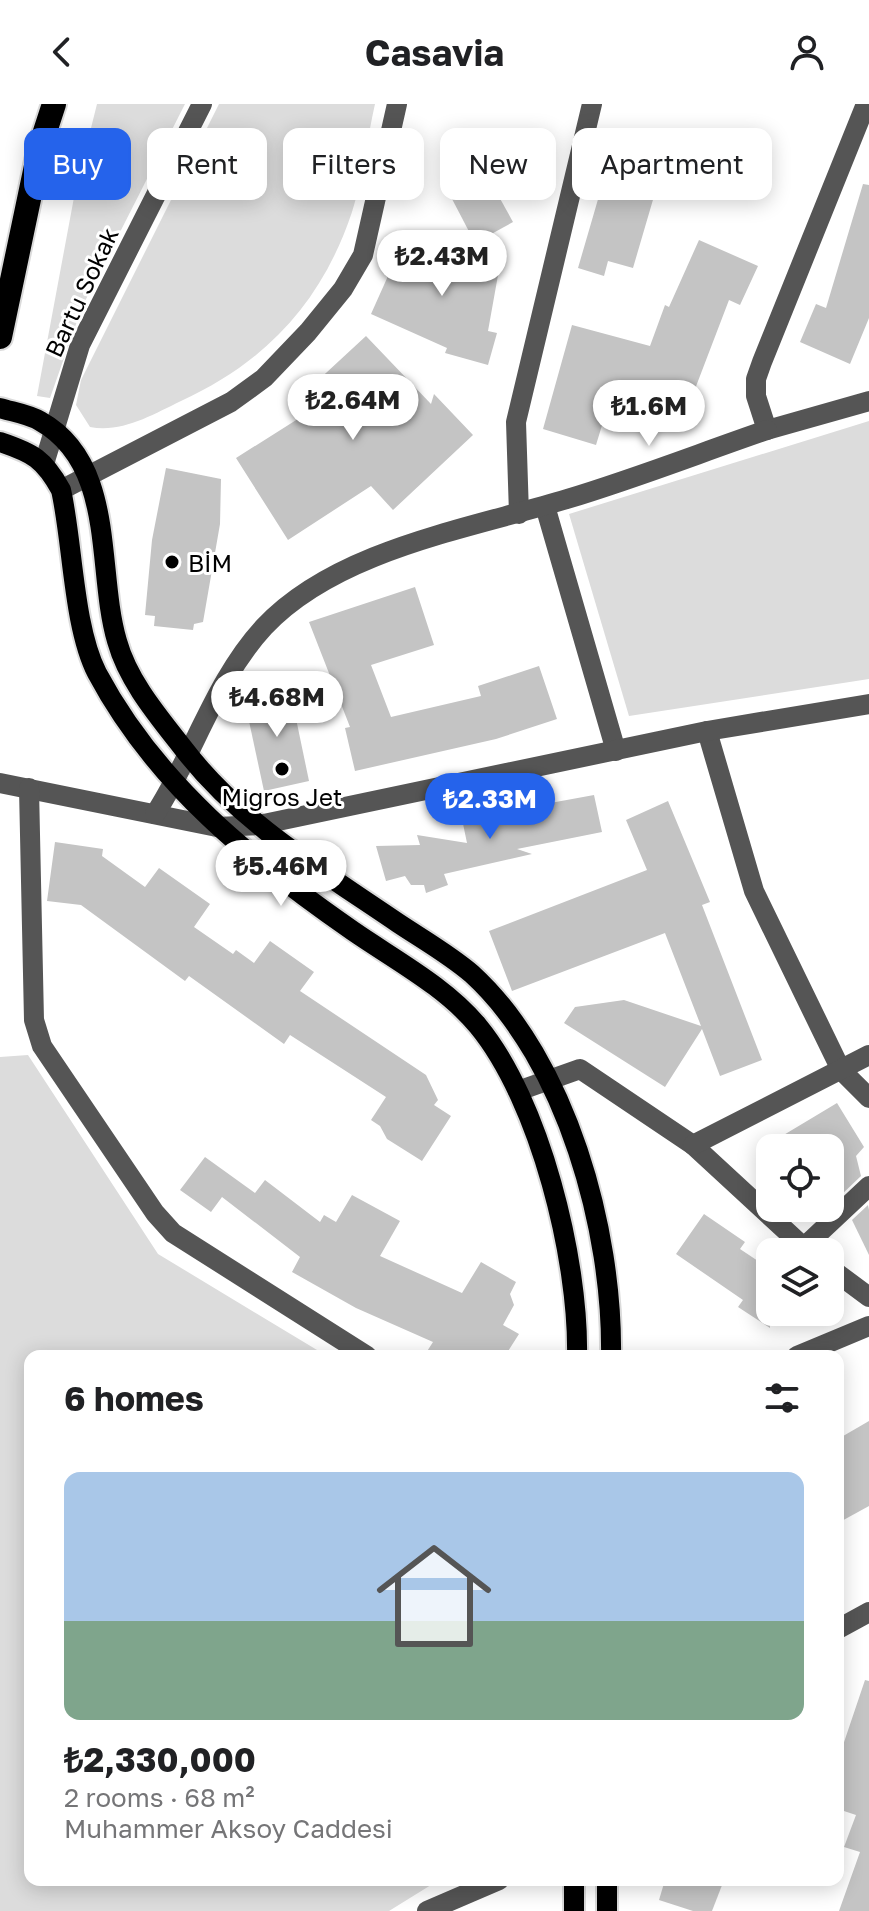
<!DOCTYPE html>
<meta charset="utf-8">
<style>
body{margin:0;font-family:"Golos Text",sans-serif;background:#f2f2f2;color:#202124;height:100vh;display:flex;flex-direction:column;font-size:30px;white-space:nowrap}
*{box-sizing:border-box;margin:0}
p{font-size:26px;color:#757577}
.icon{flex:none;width:44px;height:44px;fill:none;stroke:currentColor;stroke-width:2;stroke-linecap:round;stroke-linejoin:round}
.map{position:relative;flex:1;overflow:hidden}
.side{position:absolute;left:24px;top:1246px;width:820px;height:536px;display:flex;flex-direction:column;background:#fff;border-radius:16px;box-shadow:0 4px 20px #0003}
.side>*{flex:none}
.banner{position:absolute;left:24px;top:24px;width:822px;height:72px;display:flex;gap:16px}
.tools{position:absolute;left:756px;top:1030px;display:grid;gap:16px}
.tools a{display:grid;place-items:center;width:88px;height:88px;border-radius:16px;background:#fff;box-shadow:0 4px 20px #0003;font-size:40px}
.price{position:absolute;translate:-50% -68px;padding:0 18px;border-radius:28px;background:#fff;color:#222;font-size:26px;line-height:52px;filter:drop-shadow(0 2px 4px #0008)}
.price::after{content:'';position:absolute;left:50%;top:48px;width:24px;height:18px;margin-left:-12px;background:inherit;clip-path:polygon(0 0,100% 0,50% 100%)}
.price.current{background:#2563eb;color:#fff}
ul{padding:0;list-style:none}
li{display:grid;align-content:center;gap:16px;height:424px;padding:0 40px}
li+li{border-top:2px solid #e0e0e0}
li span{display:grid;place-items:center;height:248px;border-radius:16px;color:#555}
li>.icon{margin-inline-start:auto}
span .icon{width:144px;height:144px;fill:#fffc;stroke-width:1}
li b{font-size:34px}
h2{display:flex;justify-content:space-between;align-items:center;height:96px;padding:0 40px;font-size:34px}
.tag{padding:0 28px;border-radius:16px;background:#fff;box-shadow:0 4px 20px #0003;font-size:28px;line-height:72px}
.tag.current{background:#2563eb;color:#fff}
header{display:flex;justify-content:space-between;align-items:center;height:104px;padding:0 40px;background:#fff;font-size:36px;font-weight:700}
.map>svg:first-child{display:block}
.green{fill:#dcdcdc}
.building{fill:#c4c4c4}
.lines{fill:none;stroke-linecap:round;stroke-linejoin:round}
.major-casing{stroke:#dbdbdb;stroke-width:24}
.highway-casing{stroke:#dbdbdb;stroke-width:28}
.minor{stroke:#555;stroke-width:20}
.major{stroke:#000;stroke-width:20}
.highway{stroke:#000;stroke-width:24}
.poi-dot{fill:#000;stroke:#fff;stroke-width:3}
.labels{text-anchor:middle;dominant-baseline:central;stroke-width:6;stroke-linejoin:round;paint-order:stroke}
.street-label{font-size:24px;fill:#000;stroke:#fff}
.poi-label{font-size:24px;fill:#000;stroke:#fff;text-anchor:start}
</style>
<header><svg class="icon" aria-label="back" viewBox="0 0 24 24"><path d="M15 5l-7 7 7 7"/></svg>Casavia<svg class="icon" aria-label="person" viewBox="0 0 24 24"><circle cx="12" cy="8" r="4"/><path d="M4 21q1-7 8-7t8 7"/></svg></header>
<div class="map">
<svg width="869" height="1807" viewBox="0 0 869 1807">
<rect width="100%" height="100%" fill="#fff"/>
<!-- green -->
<g class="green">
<polygon points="97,0 185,0 82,203 50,294 37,292 75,88"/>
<path d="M219 0H375C367 35 363 74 352 108 322 198 266 258 181 297 152 311 122 329 90 323L76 301 81 276Z"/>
<polygon points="869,317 869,575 629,612 569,410"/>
<polygon points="28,951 158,1150 327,1252 30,1252 30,1776 439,1776 389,1807 0,1807 0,953"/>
</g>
<!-- building -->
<g class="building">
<polygon points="615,37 642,45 638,58 662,65 633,164 608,157 604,172 578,164"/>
<polygon points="488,73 513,118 475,139 451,93"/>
<polygon points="863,80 869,81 869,214 850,260 800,238 816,200 826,204"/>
<polygon points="410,128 465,144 451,152 500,160 488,227 497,229 488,261 445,249 447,244 371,210 388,172 396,175"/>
<polygon points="699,136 758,162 740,201 729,196 682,319 610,295 596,341 543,325 572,221 650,242 665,201 669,203"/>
<polygon points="366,232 431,300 434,290 473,331 393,406 371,382 288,436 236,354 312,306 300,293"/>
<polygon points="166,364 221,375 220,420 203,518 194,520 193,526 154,522 155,512 145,511 152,436"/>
<polygon points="415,483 434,541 371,561 391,613 481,592 478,582 539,562 557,615 496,635 355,667 345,624 350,623 309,518"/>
<polygon points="289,581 309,677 264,687 244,594"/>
<polygon points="594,691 602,728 517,745 532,750 444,770 448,781 426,789 424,781 411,781 405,772 386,777 376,742 420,741 417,731 467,739 462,715"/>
<polygon points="668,697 710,798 702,801 762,956 720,972 702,925 665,983 564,919 575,903 624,896 701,922 665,829 512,887 489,827 647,766 626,716"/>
<polygon points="55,738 103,745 102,752 145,783 159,764 210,800 194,823 233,850 236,846 254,859 270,837 314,868 300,887 426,971 438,996 434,1001 451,1012 422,1057 387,1035 380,1022 371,1016 386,993 290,931 284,940 189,872 185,877 81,801 47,797"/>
<polygon points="837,999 864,1043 856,1052 861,1072 840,1092 830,1073 830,1044 762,1044"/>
<polygon points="205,1053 255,1089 265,1076 320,1118 324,1111 336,1118 352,1091 400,1117 380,1152 462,1189 481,1158 516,1178 510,1190 514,1201 503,1221 519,1230 505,1252 424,1252 433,1238 356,1204 292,1168 300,1153 222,1093 211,1108 180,1086"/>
<polygon points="868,1101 869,1106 869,1151 852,1116"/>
<polygon points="704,1110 745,1138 740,1145 770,1165 770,1224 738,1203 743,1196 676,1150"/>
<polygon points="869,1317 869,1402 838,1419 838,1335"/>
<polygon points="865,1576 869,1577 869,1807 839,1807 860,1748 844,1743 856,1711 838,1705 838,1656"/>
<polygon points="665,1776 724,1776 712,1807 693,1807 659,1796"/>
</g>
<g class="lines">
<defs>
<g id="major">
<path d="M0 304C13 308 28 310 40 317 117 360 96 466 117 537 128 577 158 612 183 644 239 718 322 767 398 819 422 835 450 851 472 870 567 957 613 1127 611 1252"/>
<path d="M0 338C33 349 44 355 61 386 73 439 73 522 97 569 156 680 252 757 353 827 395 856 446 883 478 922 540 997 579 1156 577 1252"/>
<polyline points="574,1776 574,1807"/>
<polyline points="607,1776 607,1807"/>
</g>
<polyline id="highway" points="0,233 40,43 54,0"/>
</defs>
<!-- major casing -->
<use href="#major" class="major-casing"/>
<!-- highway casing -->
<use href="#highway" class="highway-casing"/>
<!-- minor -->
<g class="minor">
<polyline points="866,0 762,258 756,275 756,292 767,326 869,297"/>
<polyline points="44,360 80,241 202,0"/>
<polyline points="61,386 231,298 264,274 308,228 343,185 363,151 397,0"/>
<polyline points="545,402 616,647"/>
<polyline points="519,410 516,318 592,0"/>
<polyline points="707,627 754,787 841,966 869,994"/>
<polyline points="0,679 217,723 259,721 707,627 869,600"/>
<polyline points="29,684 34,916 42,942 155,1109 173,1129 367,1252"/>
<path d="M155 710C194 650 215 576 264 523 336 446 468 425 567 395 634 375 700 349 767 326"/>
<polyline points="518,987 580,965 693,1041 809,1148"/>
<polyline points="693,1041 869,951"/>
<polyline points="803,1144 869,1082"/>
<polyline points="830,1164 869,1193"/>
<polyline points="797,1252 869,1222"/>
<polyline points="838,1525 869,1508"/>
<polyline points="427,1807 499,1776"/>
</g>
<!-- major -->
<use href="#major" class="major"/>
<!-- highway -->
<use href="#highway" class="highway"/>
</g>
<!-- markers -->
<g class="poi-dot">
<circle cx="172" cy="458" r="8"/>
<circle cx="282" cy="665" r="8"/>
</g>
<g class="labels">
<!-- street labels -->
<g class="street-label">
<text transform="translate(81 188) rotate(-65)">Bartu Sokak</text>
</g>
<!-- poi labels -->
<g class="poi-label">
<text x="188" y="458">BİM</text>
<text x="282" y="692" text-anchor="middle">Migros Jet</text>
</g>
</g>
</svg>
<div class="tools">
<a><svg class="icon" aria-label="locate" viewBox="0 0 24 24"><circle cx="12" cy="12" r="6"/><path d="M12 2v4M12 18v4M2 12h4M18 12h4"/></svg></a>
<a><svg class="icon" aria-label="layers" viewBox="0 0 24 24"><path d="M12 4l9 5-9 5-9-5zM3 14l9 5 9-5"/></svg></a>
</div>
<b class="price" style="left:442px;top:194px">₺2.43M</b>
<b class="price" style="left:353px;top:338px">₺2.64M</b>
<b class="price" style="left:649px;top:344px">₺1.6M</b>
<b class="price" style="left:277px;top:635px">₺4.68M</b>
<b class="price current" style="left:490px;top:737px">₺2.33M</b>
<b class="price" style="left:281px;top:804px">₺5.46M</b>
<div class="banner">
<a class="tag current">Buy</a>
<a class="tag">Rent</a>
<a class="tag">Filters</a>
<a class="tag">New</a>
<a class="tag">Apartment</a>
</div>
<section class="side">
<h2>6 homes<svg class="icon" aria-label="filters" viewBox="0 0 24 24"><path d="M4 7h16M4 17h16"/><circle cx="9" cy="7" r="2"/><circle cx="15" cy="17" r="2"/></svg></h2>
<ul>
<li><span style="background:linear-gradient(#a9c7e8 60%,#7fa58c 0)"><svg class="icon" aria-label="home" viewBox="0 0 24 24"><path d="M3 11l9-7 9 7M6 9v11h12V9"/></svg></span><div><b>₺2,330,000</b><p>2 rooms · 68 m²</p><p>Muhammer Aksoy Caddesi</p></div></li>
</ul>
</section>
</div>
